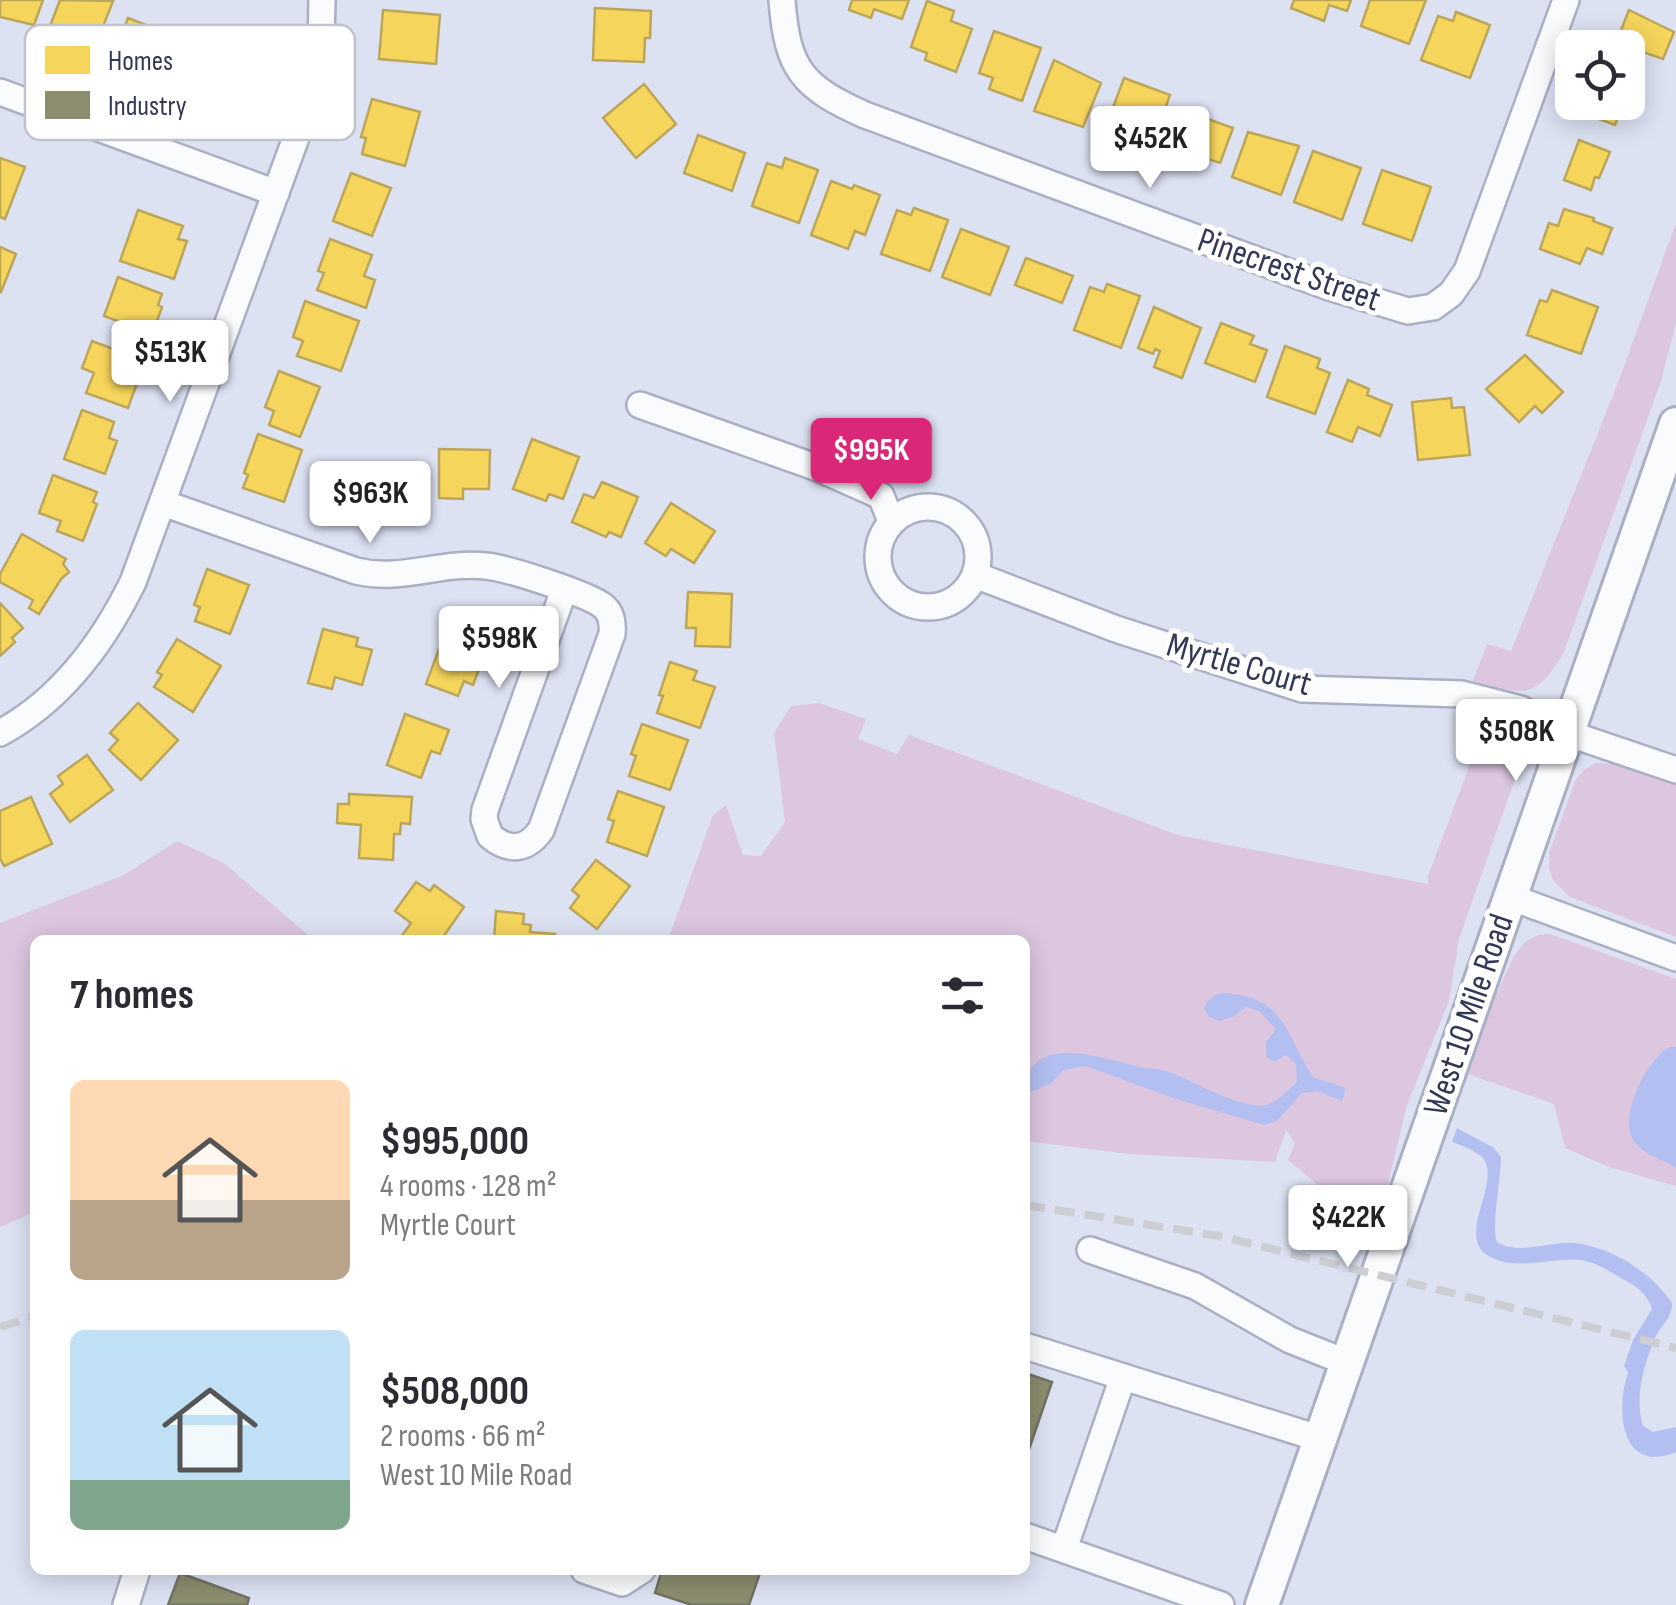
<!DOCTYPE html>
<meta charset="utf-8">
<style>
body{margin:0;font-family:"Sofia Sans Condensed",sans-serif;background:#f2f2f3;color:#2b2b33;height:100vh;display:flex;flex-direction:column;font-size:38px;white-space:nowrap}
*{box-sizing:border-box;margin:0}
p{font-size:32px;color:#7c7c81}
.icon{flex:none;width:55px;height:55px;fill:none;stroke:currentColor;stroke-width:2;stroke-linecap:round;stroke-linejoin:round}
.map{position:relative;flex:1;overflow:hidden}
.drawer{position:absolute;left:30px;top:935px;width:1000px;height:640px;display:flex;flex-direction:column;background:#fff;border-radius:15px;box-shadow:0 5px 25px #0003}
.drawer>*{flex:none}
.buttons{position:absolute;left:1555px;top:30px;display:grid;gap:20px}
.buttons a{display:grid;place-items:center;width:90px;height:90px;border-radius:15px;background:#fff;box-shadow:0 5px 25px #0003;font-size:50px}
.price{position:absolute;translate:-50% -85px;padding:0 22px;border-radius:10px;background:#fff;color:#222;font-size:32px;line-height:65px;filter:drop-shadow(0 2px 5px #0008)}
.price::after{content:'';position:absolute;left:50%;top:60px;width:30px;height:22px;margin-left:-15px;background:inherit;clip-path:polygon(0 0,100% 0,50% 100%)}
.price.current{background:#db2777;color:#fff}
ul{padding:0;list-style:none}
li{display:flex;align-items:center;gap:30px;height:250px;padding:0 40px}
li span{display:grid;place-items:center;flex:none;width:280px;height:200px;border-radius:15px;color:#555}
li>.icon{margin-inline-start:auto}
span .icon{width:120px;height:120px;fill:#fffc;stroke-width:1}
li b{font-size:42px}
h2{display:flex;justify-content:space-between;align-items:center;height:120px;padding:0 40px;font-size:42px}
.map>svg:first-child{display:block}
.green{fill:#dcc6e0}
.water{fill:#b3bef1}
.homes{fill:#f6d55c;stroke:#bba65a;stroke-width:2.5}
.industry{fill:#8c8c6e;stroke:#717266;stroke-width:2.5}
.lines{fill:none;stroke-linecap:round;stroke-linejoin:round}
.minor-casing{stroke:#aaafc3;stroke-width:30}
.major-casing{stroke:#aaafc3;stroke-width:38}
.minor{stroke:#fafbfd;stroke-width:25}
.major{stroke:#fafbfd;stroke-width:32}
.rail{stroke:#cdced4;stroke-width:8;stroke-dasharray:20 10;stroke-linecap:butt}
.labels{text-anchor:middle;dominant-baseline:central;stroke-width:10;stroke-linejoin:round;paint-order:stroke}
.street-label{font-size:35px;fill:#313755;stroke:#fff}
.key{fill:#fff;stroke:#c1c3cc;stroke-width:2.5}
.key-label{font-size:28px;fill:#313755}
</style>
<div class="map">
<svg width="1676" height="1605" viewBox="0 0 1676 1605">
<rect width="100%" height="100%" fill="#dde2f3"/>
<!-- green -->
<g class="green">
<path d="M1676 223V324L1661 381 1564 652C1536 700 1523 696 1473 681L1487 644 1511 651 1619 380Z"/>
<path d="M819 703 866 719 858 739 897 754 909 735 1178 835 1428 884V876L1487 719C1513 729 1524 745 1517 773L1459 939 1449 1001 1407 1105 1386 1192 1372 1228 1363 1212 1341 1204 1288 1160 1295 1143 1286 1130 1275 1162 1129 1154 1025 1141V940H668L713 815 726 805 743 855 761 856 785 822 774 733 791 706Z"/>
<polygon points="1596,763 1618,764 1676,785 1676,937 1570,897 1553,880 1549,867 1549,853 1576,779 1585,769"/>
<polygon points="177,841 224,863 314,940 35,940 35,1212 0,1227 0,923 124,875"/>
<polygon points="1550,934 1676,979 1676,1186 1609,1167 1565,1148 1554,1104 1465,1073 1486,1016 1514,956 1525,942 1538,935"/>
</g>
<!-- water -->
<g class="water">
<path d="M1224 993C1286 997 1285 1034 1313 1077L1346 1088 1342 1101 1318 1091 1302 1093 1277 1121 1264 1125 1173 1098 1086 1066 1064 1070 1051 1083 1025 1095C1025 1032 1096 1056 1135 1066 1147 1069 1161 1068 1172 1073 1195 1082 1242 1110 1267 1105 1278 1102 1288 1090 1297 1082L1296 1064 1286 1055 1275 1062 1266 1057V1042L1276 1029 1259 1011 1246 1007 1233 1017 1218 1021 1208 1016 1204 1008C1209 998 1213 994 1224 993Z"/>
<path d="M1670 1047H1676V1168C1662 1158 1647 1157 1636 1144 1616 1120 1646 1059 1670 1047Z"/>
<path d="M1457 1128 1494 1148 1501 1157C1501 1177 1491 1229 1497 1242 1520 1256 1548 1241 1574 1243 1612 1247 1651 1272 1672 1303 1672 1319 1661 1325 1655 1338 1644 1365 1634 1397 1643 1426L1653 1432 1676 1427V1452C1621 1475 1615 1410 1628 1373L1624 1366 1633 1340 1652 1309C1647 1293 1636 1286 1621 1278 1611 1272 1598 1264 1586 1261 1557 1255 1524 1271 1495 1259 1451 1242 1499 1191 1485 1161 1479 1151 1463 1146 1452 1142Z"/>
</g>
<!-- homes -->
<g class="homes">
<polygon points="0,0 43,0 34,25 0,17"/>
<polygon points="60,0 113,1 93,52 47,34"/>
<polygon points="852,0 909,0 902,19 874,9 871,18 849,10"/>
<polygon points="1294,0 1351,0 1347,11 1329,5 1324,21 1291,8"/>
<polygon points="1370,0 1426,0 1409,44 1361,26"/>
<polygon points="927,1 954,11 951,21 972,29 956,72 925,60 927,53 911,47"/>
<polygon points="595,8 651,11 650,38 645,38 644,62 593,60"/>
<polygon points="383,10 440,15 436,64 379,59"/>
<polygon points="1629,10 1674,32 1663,59 1643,52 1639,62 1628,57 1628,48 1614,48"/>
<polygon points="1456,12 1490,25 1470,78 1421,60 1438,16 1453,21"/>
<polygon points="128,18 177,37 164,69 151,63 148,72 113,59"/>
<polygon points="994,31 1041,48 1022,101 989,89 993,78 979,73"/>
<polygon points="1054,60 1101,83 1083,127 1034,111"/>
<polygon points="1124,78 1170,95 1150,151 1118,139 1123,126 1108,121"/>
<polygon points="644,84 676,124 636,158 603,118"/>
<polygon points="1628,85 1634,87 1624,114 1620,112 1615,125 1588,115 1593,102 1628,102"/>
<polygon points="372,99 420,112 405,166 362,154 366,138 361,137"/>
<polygon points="1183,110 1233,128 1220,163 1193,154 1191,159 1168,151"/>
<polygon points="1248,132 1299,146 1281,195 1232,177"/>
<polygon points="698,135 745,153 732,191 684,173"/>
<polygon points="1579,140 1610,152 1599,178 1595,177 1591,190 1564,180"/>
<polygon points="1313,151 1361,168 1342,220 1294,202"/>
<polygon points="0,158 25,167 5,219 0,217"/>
<polygon points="785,158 818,170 799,223 752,206 767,163 782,168"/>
<polygon points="1382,170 1431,187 1412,241 1363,224"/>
<polygon points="351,173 391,188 372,236 333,221"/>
<polygon points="831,181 852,189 854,185 880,195 865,235 855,231 848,249 811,235"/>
<polygon points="914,208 948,220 930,271 881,254 897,210 911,215"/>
<polygon points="1564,209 1594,218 1593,221 1612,228 1602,254 1587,248 1580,264 1540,249 1549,223 1558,226"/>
<polygon points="138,210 183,226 178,239 187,241 174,279 120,261"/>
<polygon points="961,229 1009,247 990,295 942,277"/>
<polygon points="330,239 372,255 364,276 375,280 366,308 317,290 324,273 318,271"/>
<polygon points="0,247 16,254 1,292 0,291"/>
<polygon points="1026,258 1073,276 1062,303 1015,285"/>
<polygon points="118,277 162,294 158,305 162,307 149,343 123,333 126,324 104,316"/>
<polygon points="1107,284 1140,296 1121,348 1074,330 1090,287 1104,292"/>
<polygon points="1552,290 1598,307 1581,354 1527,335 1540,300 1547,302"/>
<polygon points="305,301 359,321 341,371 297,356 303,341 293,337"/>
<polygon points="1154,307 1201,328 1182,378 1154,367 1160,351 1155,349 1153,354 1138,348"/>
<polygon points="1221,323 1254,336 1250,344 1267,350 1255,382 1205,363"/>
<polygon points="92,341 140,359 135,373 140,375 128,408 86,393 94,373 82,368"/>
<polygon points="1285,346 1320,359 1317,368 1330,373 1315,414 1267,397"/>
<polygon points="1525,355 1563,392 1542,413 1535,406 1519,422 1486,389"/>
<polygon points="279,371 320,387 300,437 269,425 274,411 265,407"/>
<polygon points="1348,380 1369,389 1367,395 1392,405 1380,436 1358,427 1352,442 1327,432"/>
<polygon points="1451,398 1452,408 1464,407 1470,455 1418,460 1412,402"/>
<polygon points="82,410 114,422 109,438 117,441 105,474 64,459"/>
<polygon points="258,434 302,450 284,502 243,488 248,475 244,473"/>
<polygon points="532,439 579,457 563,499 549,494 546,501 513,489"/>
<polygon points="439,449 490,450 489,489 463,489 463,499 439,498"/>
<polygon points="367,467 416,467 417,510 402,511 403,514 367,515"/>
<polygon points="53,475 97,492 93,502 97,504 83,541 57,531 61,521 39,513"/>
<polygon points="602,482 638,497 621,537 609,532 606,537 572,522 584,494 594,498"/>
<polygon points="671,503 715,531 694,563 671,549 666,556 645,543"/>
<polygon points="22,534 66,559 63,564 69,572 61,579 39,614 29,608 33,600 0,582 0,574"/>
<polygon points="207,569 249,585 230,634 195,621 200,607 194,605"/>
<polygon points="688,592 732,594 730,647 695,646 696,628 686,628"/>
<polygon points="0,603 23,628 12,638 15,642 0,656"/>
<polygon points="323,629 358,638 356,646 372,650 362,685 335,677 332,689 308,683"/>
<polygon points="445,633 487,648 473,685 464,681 458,696 426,684"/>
<polygon points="177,639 221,666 193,712 154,687 162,675 157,672"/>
<polygon points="670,662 697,671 693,680 715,687 700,728 657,713 663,696 659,695"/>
<polygon points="138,703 178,740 141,780 109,750 118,740 110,733"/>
<polygon points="405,714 449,730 440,754 431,751 421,778 387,765"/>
<polygon points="642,724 688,740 670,790 629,776 636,756 631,754"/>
<polygon points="87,755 113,790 70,822 50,794 63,784 58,776"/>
<polygon points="618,791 664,807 647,856 607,842 614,821 608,819"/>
<polygon points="349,794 412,797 410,824 401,823 400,834 394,834 393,860 359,858 361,825 337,823 338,804 349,804"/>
<polygon points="31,797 52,844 4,866 0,858 0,811"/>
<polygon points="596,860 630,886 597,929 570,908 579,896 572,890"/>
<polygon points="416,882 430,891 434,885 464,907 441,940 405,940 401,937 411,923 395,911"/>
<polygon points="496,911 524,914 523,924 531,925 530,932 555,934 554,940 494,940"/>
</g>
<!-- industry -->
<g class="industry">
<polygon points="1025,1373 1052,1382 1025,1461"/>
<polygon points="662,1570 761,1570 749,1605 692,1605 655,1593"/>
<polygon points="180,1573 249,1598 247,1605 168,1605"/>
</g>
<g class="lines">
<defs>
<g id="minor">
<path d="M782 0C787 69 802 87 865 115L1329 287 1408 311 1433 307 1451 294 1467 271 1566 0"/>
<polyline points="0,92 276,193"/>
<polyline points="640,405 818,468 881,496 891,521"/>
<path d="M163 503 356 571C403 582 441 561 486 566 507 568 588 594 603 606 612 613 613 623 612 634L541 830C527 850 509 852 490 836L484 819 485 810 564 590"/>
<circle cx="928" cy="557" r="50"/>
<polyline points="975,575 1116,629 1302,689 1462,694 1521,709 1567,733 1676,770"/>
<path d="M0 733C61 700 103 643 133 582L312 94 321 44 322 0"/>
<polyline points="1510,897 1676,958"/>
<polyline points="1090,1250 1195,1286 1290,1340 1348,1363"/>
<polyline points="1025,1346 1321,1439"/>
<polyline points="1025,1536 1221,1605"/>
<polyline points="1064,1549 1123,1377"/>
<polyline points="584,1570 622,1583 642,1570"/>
<polyline points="126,1605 137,1570"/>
</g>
<polyline id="major" points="1262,1605 1676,424"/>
</defs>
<!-- minor casing -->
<use href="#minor" class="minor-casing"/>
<!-- major casing -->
<use href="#major" class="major-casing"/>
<!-- minor -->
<use href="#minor" class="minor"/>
<!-- major -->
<use href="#major" class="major"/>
<!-- rail -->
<g class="rail">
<polyline points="1025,1205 1219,1236 1676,1348"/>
<polyline points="0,1327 35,1316"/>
</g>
</g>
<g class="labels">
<!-- street labels -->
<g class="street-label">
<text transform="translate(1289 270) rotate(19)">Pinecrest Street</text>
<text transform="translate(1239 665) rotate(16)">Myrtle Court</text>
<text transform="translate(1469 1015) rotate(-71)">West 10 Mile Road</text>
</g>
</g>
<!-- legend -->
<rect x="25" y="25" width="330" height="115" rx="15" class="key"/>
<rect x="45" y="46" width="45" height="28" fill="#f6d55c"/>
<rect x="45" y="91" width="45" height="28" fill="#8c8c6e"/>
<g class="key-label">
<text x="108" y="70">Homes</text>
<text x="108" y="115">Industry</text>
</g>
</svg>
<div class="buttons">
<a><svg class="icon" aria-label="locate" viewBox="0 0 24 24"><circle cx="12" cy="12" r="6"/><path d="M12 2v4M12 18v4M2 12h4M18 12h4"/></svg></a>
</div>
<b class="price" style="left:1150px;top:191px">$452K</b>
<b class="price" style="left:170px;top:405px">$513K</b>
<b class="price current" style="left:871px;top:503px">$995K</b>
<b class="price" style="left:370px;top:546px">$963K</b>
<b class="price" style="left:499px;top:691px">$598K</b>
<b class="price" style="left:1516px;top:784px">$508K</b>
<b class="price" style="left:1348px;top:1270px">$422K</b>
<section class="drawer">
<h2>7 homes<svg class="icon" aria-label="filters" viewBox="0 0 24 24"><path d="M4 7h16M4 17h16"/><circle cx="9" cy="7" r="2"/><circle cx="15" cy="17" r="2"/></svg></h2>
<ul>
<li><span style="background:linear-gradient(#ffd9b3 60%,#b9a48a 0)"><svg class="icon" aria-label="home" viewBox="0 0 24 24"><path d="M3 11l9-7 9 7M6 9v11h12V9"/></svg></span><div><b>$995,000</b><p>4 rooms · 128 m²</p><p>Myrtle Court</p></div></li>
<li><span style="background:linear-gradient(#bfe0f5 75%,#7fa58c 0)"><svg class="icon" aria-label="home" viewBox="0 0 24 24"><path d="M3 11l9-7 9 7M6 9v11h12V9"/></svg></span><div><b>$508,000</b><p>2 rooms · 66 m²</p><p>West 10 Mile Road</p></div></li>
</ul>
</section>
</div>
